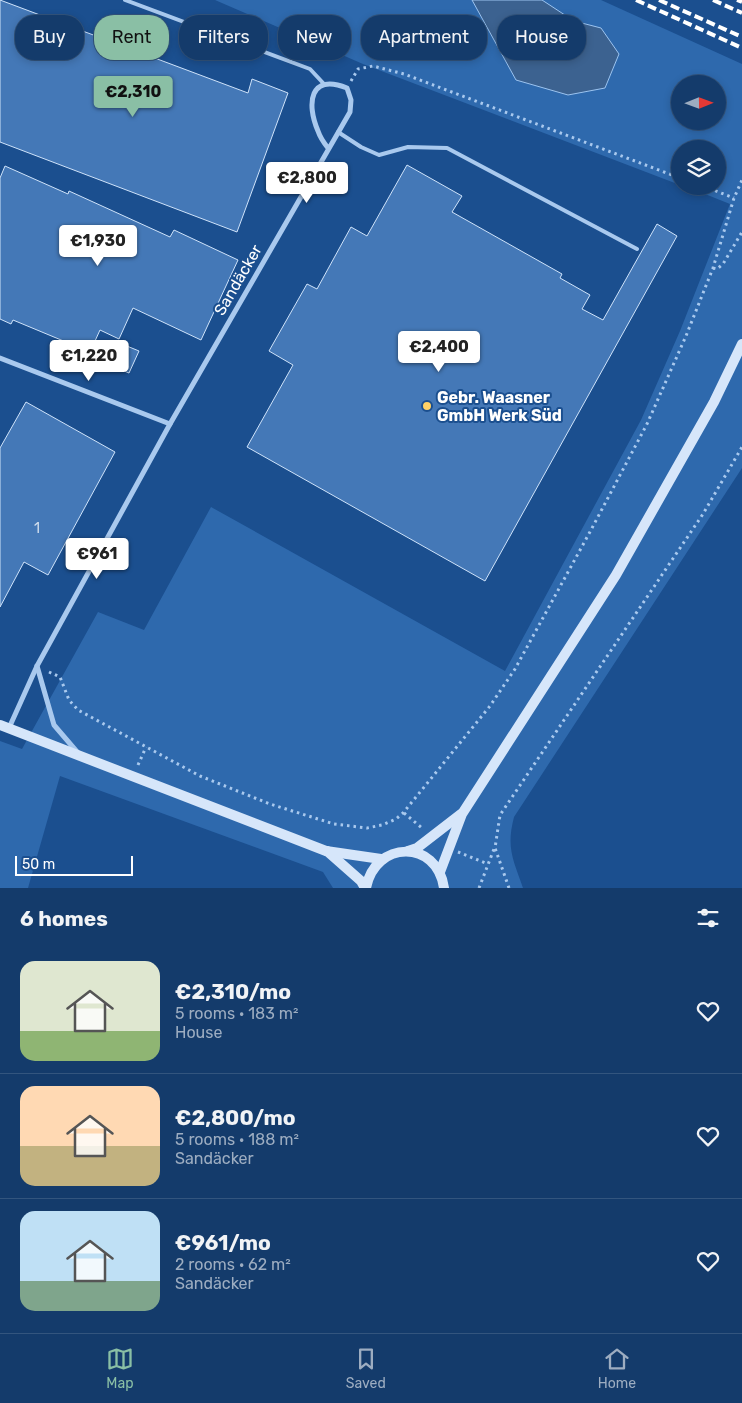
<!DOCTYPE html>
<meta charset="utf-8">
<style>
body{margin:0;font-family:Rubik,sans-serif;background:#214673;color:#f1f3f6;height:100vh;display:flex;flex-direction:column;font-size:19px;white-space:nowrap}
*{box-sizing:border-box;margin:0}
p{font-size:16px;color:#9dadc1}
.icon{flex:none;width:28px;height:28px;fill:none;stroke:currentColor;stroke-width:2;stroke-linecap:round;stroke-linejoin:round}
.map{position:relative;height:888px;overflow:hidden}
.sheet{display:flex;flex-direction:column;background:#143b6b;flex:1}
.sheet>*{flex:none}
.banner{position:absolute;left:15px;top:15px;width:712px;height:45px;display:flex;gap:10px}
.needle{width:32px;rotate:89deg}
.controls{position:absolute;left:671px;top:75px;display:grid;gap:10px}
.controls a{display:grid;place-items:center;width:55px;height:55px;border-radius:50%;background:#143b6b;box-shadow:0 2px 8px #0003,0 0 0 1px #33557e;font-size:25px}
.scale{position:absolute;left:15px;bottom:12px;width:118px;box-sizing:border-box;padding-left:5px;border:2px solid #fff;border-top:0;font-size:14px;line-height:18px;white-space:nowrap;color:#fff;-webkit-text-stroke:4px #1b4f8f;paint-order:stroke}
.price{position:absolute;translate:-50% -42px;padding:0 11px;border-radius:5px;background:#fff;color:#222;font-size:16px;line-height:32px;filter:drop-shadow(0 1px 2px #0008)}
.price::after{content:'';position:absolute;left:50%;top:30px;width:15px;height:11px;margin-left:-8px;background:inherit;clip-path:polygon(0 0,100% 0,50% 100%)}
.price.current{background:#8abfa5;color:#111}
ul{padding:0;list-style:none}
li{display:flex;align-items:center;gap:15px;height:125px;padding:0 20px}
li+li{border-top:1px solid #33557e}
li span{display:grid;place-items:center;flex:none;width:140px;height:100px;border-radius:15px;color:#555}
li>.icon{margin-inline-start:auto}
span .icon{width:60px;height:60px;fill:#fffc;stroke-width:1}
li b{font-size:21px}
h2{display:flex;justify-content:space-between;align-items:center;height:60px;padding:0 20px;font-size:21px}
.pill{padding:0 18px;border-radius:20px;background:#143b6b;box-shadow:0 2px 8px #0003,0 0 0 1px #33557e;font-size:18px;line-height:45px}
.pill.current{background:#8abfa5;color:#111}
.menu{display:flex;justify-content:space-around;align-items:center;height:70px;border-top:1px solid #33557e;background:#143b6b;font-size:14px;color:#9dadc1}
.menu a{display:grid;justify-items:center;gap:2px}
.menu .current{color:#8abfa5}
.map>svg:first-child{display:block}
.green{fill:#2e69ad;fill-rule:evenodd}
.water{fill:#3c6290;stroke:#9cc4f0}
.building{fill:#4478b7;stroke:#cfe3fa}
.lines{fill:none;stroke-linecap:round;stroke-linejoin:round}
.path{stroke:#a9c9ee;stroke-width:3;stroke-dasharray:2.5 4;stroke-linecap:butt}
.lane{stroke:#a9c9ee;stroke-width:4}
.street{stroke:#a9c9ee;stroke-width:5}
.secondary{stroke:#d6e6fa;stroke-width:10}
.rail{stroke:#fff;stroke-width:4;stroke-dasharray:9 4;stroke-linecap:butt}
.poi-dot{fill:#ffd166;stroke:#1b4f8f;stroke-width:2}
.labels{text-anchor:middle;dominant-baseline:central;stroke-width:4;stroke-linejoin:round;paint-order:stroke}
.number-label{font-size:14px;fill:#d0dded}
.street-label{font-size:16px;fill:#fff;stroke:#1b4f8f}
.poi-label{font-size:16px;font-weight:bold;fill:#fff;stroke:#1b4f8f;text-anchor:start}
</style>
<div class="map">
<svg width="742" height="888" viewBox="0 0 742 888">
<rect width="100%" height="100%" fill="#1b4f8f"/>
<!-- green -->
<path class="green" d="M215 0H601L742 64V468L514 817C506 848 513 859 523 888H333L323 872 60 776 28 888H0V741L22 749 98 612 144 630 211 507 505 671 641 420 680 331 730 204 685 186H718V149H680V185L363 64ZM680 84H718V121H680Z"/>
<!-- water -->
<polygon class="water" points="472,0 542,0 574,21 601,28 619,54 605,88 568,95 516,80"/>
<!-- building -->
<g class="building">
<polygon points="0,0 248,93 252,79 288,93 237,232 0,142"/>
<polygon points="407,165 462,196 452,212 562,274 560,278 590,295 582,309 603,320 657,224 677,236 485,581 247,447 293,365 269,351 307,284 317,289 351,227 367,236"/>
<polygon points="5,166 68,194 69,191 170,237 174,230 238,260 201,340 133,308 119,339 100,330 90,352 13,320 11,324 0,319 0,178"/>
<polygon points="122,344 139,351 129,373 112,366"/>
<polygon points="26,402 115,452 48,575 24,562 0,607 0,448"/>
</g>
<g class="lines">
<!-- path -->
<g class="path">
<polyline points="351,81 358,69 373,66 404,74 680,178"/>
<polyline points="703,186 734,198"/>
<polyline points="713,268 717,269 723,264 742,232"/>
<polyline points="49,672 60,677 69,700 78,710 200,776 270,804 334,824 367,828 382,825 396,819 403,813 490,706 515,669 591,530 647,424 686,336 713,268 734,198 742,180"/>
<polyline points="138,765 146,747"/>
<polyline points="404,813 422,828"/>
<polyline points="458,852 488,864"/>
<polyline points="479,888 494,849"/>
<polyline points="509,888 495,848 500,815 703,514 742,447"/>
</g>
<!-- lane -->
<g class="lane">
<polyline points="125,0 310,69 324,84"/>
<polyline points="338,132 361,147 379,155 408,147 447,148 637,249"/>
</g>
<!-- street -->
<g class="street">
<polyline points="0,358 170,424"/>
<polyline points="37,666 54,725 78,753"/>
<path d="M9 728 37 666 170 424 350 112 351 100 347 88C310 73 306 103 318 131 320 137 324 143 328 148"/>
</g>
<!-- secondary -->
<g class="secondary">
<polyline points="0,725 326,851 381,859"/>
<polyline points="327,851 361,881 365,888"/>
<polyline points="408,851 417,848 461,814"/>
<polyline points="440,872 462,814 616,575 714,402 742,344"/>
<path d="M366 888C375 840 437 839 444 888"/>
</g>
<!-- rail -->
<g class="rail">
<polyline points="636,0 742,48"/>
<polyline points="659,0 742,37"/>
<polyline points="713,0 742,13"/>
<polyline points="737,0 742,2"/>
</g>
</g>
<!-- markers -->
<circle class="poi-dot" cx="427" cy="406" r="5"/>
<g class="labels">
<!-- number labels -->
<g class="number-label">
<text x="37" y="528">1</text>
</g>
<!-- street labels -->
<g class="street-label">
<text transform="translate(238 280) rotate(-60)">Sandäcker</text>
</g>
<!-- poi labels -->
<g class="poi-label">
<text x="437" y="397">Gebr. Waasner<tspan x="437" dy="18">GmbH Werk Süd</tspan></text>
</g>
</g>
</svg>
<div class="controls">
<a><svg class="needle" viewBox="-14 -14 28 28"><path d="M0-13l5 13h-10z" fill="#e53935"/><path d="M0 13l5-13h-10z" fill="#9dadc1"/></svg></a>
<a><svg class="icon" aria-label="layers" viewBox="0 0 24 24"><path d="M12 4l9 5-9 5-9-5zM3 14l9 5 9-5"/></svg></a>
</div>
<div class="scale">50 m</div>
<b class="price current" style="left:133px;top:118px">€2,310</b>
<b class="price" style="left:307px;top:204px">€2,800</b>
<b class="price" style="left:98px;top:267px">€1,930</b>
<b class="price" style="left:439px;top:373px">€2,400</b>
<b class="price" style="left:89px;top:382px">€1,220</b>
<b class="price" style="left:97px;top:580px">€961</b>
<div class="banner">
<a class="pill">Buy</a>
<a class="pill current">Rent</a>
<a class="pill">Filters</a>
<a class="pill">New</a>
<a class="pill">Apartment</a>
<a class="pill">House</a>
</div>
</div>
<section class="sheet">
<h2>6 homes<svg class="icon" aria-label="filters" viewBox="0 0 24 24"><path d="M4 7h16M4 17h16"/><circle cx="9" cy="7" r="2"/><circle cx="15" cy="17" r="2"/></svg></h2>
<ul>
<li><span style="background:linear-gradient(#dfe7d0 70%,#8fb573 0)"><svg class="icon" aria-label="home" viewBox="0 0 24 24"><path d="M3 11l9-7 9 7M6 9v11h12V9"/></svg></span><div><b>€2,310/mo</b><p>5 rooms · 183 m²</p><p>House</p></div><svg class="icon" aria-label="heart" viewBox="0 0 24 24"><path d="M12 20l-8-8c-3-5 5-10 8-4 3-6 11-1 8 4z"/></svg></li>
<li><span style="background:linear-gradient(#ffd9b3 60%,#c2b280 0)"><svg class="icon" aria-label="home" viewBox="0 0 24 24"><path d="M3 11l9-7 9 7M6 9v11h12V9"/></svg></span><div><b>€2,800/mo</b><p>5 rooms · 188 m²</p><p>Sandäcker</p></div><svg class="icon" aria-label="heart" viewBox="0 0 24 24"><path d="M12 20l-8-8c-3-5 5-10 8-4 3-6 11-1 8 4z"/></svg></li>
<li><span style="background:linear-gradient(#bfe0f5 70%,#7fa58c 0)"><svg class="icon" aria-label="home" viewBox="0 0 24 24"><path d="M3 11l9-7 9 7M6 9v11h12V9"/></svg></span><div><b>€961/mo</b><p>2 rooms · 62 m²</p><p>Sandäcker</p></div><svg class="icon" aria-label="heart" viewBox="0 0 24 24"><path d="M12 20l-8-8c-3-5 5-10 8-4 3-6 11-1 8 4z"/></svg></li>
</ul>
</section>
<nav class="menu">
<a class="current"><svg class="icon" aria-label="map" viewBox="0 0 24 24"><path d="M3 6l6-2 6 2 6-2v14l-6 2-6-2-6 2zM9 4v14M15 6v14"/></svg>Map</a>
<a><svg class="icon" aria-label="saved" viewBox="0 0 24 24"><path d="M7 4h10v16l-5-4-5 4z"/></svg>Saved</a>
<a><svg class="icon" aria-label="home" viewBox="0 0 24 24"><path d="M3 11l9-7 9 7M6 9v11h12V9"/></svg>Home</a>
</nav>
